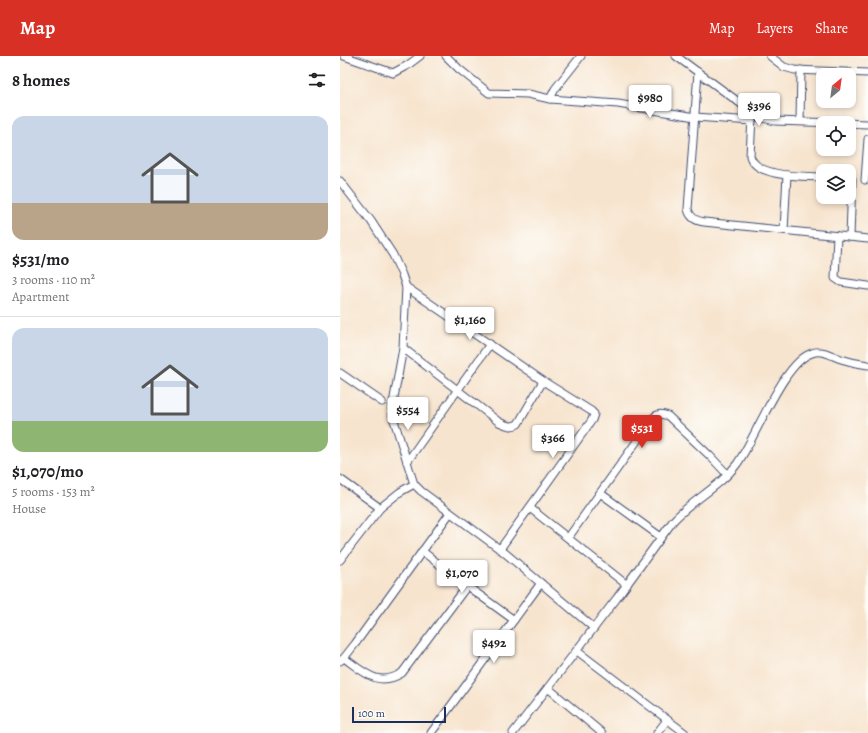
<!DOCTYPE html>
<meta charset="utf-8">
<style>
body{margin:0;font-family:Alegreya,serif;background:#f6f6f6;color:#202124;height:100vh;display:flex;flex-direction:column;font-size:15px;white-space:nowrap}
*{box-sizing:border-box;margin:0}
p{font-size:13px;color:#757577}
.icon{flex:none;width:22px;height:22px;fill:none;stroke:currentColor;stroke-width:2;stroke-linecap:round;stroke-linejoin:round}
.map{position:relative;flex:1;overflow:hidden}
.side{display:flex;flex-direction:column;background:#fff;width:340px}
.side>*{flex:none}
.needle{width:26px;rotate:29deg}
.controls{position:absolute;left:476px;top:12px;display:grid;gap:8px}
.controls a{display:grid;place-items:center;width:40px;height:40px;border-radius:8px;background:#fff;box-shadow:0 2px 6px #0003;font-size:20px}
.scale{position:absolute;left:12px;bottom:10px;width:94px;box-sizing:border-box;padding-left:4px;border:2px solid #1b2f5e;border-top:0;font-size:11px;line-height:14px;white-space:nowrap;color:#1b2f5e;-webkit-text-stroke:3px #fdfcf7;paint-order:stroke}
.price{position:absolute;translate:-50% -34px;padding:0 9px;border-radius:4px;background:#fff;color:#222;font-size:13px;line-height:26px;filter:drop-shadow(0 1px 2px #0008)}
.price::after{content:'';position:absolute;left:50%;top:24px;width:12px;height:9px;margin-left:-6px;background:inherit;clip-path:polygon(0 0,100% 0,50% 100%)}
.price.on{background:#d93025;color:#fff}
ul{padding:0;list-style:none}
li{display:grid;align-content:center;gap:8px;height:212px;padding:0 12px}
li+li{border-top:1px solid #e0e0e0}
li span{display:grid;place-items:center;height:124px;border-radius:12px;color:#555}
li>.icon{margin-inline-start:auto}
span .icon{width:72px;height:72px;fill:#fffc;stroke-width:1}
li b{font-size:17px}
h2{display:flex;justify-content:space-between;align-items:center;height:48px;padding:0 12px;font-size:17px}
header{display:flex;align-items:center;gap:24px;box-sizing:border-box;height:56px;padding:0 20px;background:#d93025;color:#fff}
header strong{font-size:19px}
nav{display:flex;gap:22px;margin-inline-start:auto;font-size:14px}
main{display:flex;flex:1;min-height:0}
.map>svg:first-child{display:block}
.lines{fill:none;stroke-linecap:round;stroke-linejoin:round}
.minor-casing{stroke:#3c4a6f;stroke-width:9}
.minor{stroke:#fff;stroke-width:7}
</style>
<header>
<strong>Map</strong>
<nav><a>Map</a><a>Layers</a><a>Share</a></nav>
</header>
<main>
<section class="side">
<h2>8 homes<svg class="icon" aria-label="filters" viewBox="0 0 24 24"><path d="M4 7h16M4 17h16"/><circle cx="9" cy="7" r="2"/><circle cx="15" cy="17" r="2"/></svg></h2>
<ul>
<li><span style="background:linear-gradient(#c9d6e8 70%,#b9a48a 0)"><svg class="icon" aria-label="home" viewBox="0 0 24 24"><path d="M3 11l9-7 9 7M6 9v11h12V9"/></svg></span><div><b>$531/mo</b><p>3 rooms · 110 m²</p><p>Apartment</p></div></li>
<li><span style="background:linear-gradient(#c9d6e8 75%,#8fb573 0)"><svg class="icon" aria-label="home" viewBox="0 0 24 24"><path d="M3 11l9-7 9 7M6 9v11h12V9"/></svg></span><div><b>$1,070/mo</b><p>5 rooms · 153 m²</p><p>House</p></div></li>
</ul>
</section>
<div class="map">
<svg width="528" height="677" viewBox="0 0 528 677">
<rect width="100%" height="100%" fill="#fdfcf7"/>
<filter id="ink" filterUnits="userSpaceOnUse"><feTurbulence type="fractalNoise" baseFrequency=".025" numOctaves="2"/><feDisplacementMap in="SourceGraphic" scale="8" xChannelSelector="R" yChannelSelector="G"/><feConvolveMatrix kernelMatrix="1 2 1 2 8 2 1 2 1" color-interpolation-filters="sRGB"/></filter>
<filter id="wash" filterUnits="userSpaceOnUse"><feTurbulence type="fractalNoise" baseFrequency=".012" numOctaves="4" result="noise"/><feDisplacementMap in="SourceGraphic" scale="16" xChannelSelector="R" yChannelSelector="G"/><feGaussianBlur stdDeviation="0.9" result="paint"/><feColorMatrix in="noise" values="0 0 0 0 0 0 0 0 0 0 0 0 0 0 0 0 0 1.4 0 .05"/><feComposite in="paint" operator="in"/></filter>
<g filter="url(#wash)">
<rect width="100%" height="100%" fill="#f7e4ce"/>
</g>
<g filter="url(#ink)">
<g class="lines">
<defs>
<g id="minor">
<polyline points="4,0 53,17 68,9 80,0"/>
<polyline points="106,0 119,13 149,37 188,38 210,43 215,33 241,0"/>
<polyline points="336,0 419,61 435,65 528,68"/>
<polyline points="430,0 444,11 455,14 528,17"/>
<path d="M358 16 348 153C350 162 356 165 364 166L528 183"/>
<polyline points="210,43 278,48 355,61 412,65"/>
<path d="M412 61 410 100C416 122 465 120 483 121"/>
<polyline points="460,65 461,14"/>
<polyline points="525,124 528,83"/>
<polyline points="0,125 31,165 53,199 62,219 66,231 63,292 52,353 53,361 74,428 81,435 165,497 254,572"/>
<polyline points="444,174 447,119"/>
<polyline points="497,180 495,222 501,226 528,230"/>
<polyline points="510,181 512,123"/>
<polyline points="66,231 203,325 251,355 254,358 252,364 160,493"/>
<path d="M63 292 159 366C166 369 170 372 178 368L203 325"/>
<polyline points="0,317 42,346"/>
<polyline points="67,406 150,288"/>
<polyline points="0,423 40,452"/>
<polyline points="260,437 321,481"/>
<polyline points="190,452 287,529"/>
<path d="M228 482 314 361C319 357 322 358 328 360L370 400 387 418"/>
<polyline points="82,495 127,530 174,564"/>
<polyline points="0,504 40,452 60,436 74,428"/>
<polyline points="237,595 345,677"/>
<path d="M4 602C24 616 38 632 62 617L127 530"/>
<polyline points="0,605 4,602 15,588 110,457"/>
<polyline points="208,632 262,677"/>
<polyline points="91,677 201,527"/>
<path d="M173 677 277 542 333 465C352 444 380 431 397 408 416 382 443 306 472 297 482 293 492 300 501 303 510 306 519 308 528 309"/>
<polyline points="317,677 327,664"/>
</g>
</defs>
<!-- minor casing -->
<use href="#minor" class="minor-casing"/>
<!-- minor -->
<use href="#minor" class="minor"/>
</g>
</g>
</svg>
<div class="controls">
<a><svg class="needle" viewBox="-14 -14 28 28"><path d="M0-13l5 13h-10z" fill="#e53935"/><path d="M0 13l5-13h-10z" fill="#757577"/></svg></a>
<a><svg class="icon" aria-label="locate" viewBox="0 0 24 24"><circle cx="12" cy="12" r="6"/><path d="M12 2v4M12 18v4M2 12h4M18 12h4"/></svg></a>
<a><svg class="icon" aria-label="layers" viewBox="0 0 24 24"><path d="M12 4l9 5-9 5-9-5zM3 14l9 5 9-5"/></svg></a>
</div>
<div class="scale">100 m</div>
<b class="price" style="left:310px;top:63px">$980</b>
<b class="price" style="left:419px;top:71px">$396</b>
<b class="price" style="left:130px;top:285px">$1,160</b>
<b class="price" style="left:68px;top:375px">$554</b>
<b class="price on" style="left:302px;top:393px">$531</b>
<b class="price" style="left:213px;top:403px">$366</b>
<b class="price" style="left:122px;top:538px">$1,070</b>
<b class="price" style="left:154px;top:608px">$492</b>
</div>
</main>
